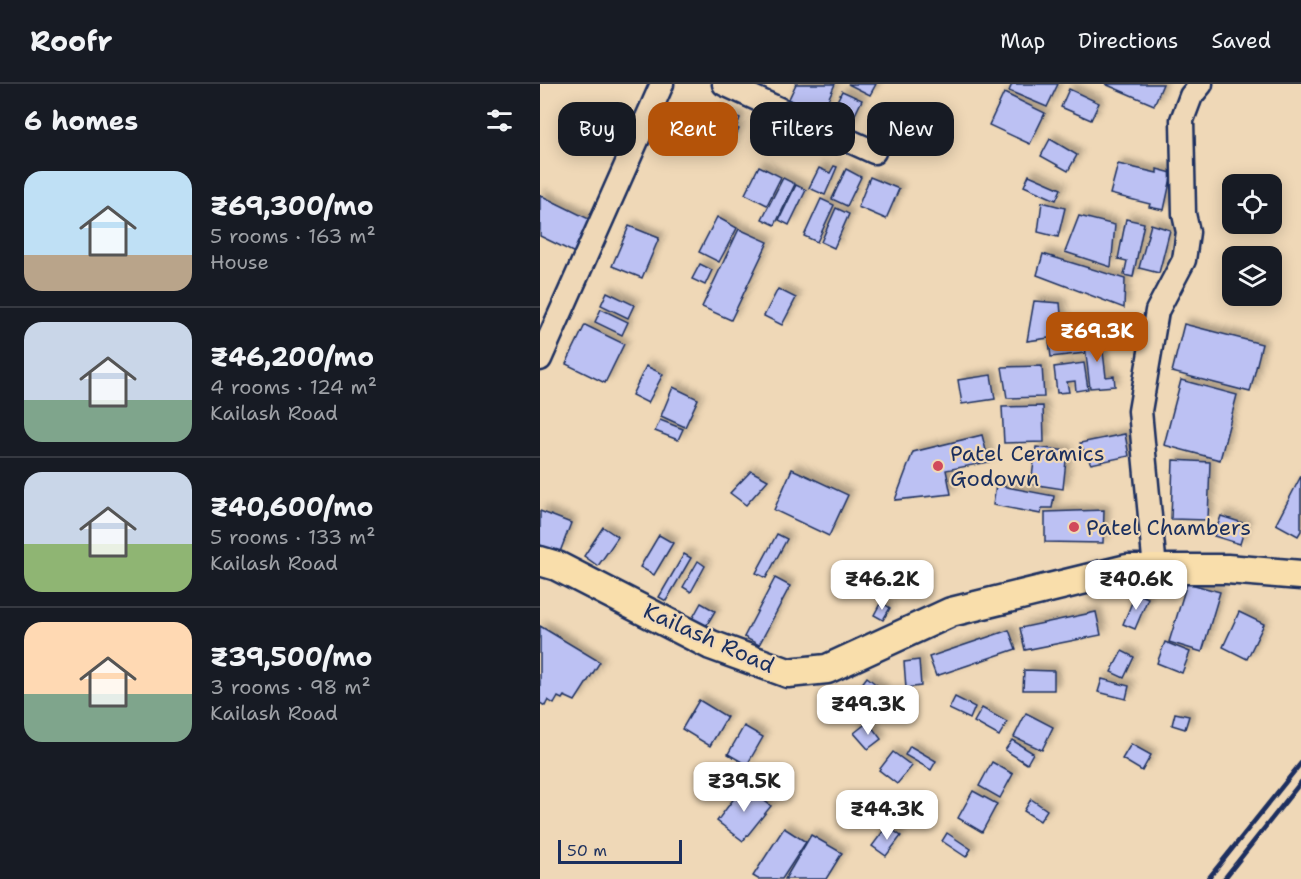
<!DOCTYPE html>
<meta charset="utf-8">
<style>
body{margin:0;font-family:"Shantell Sans",sans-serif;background:#20242c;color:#f1f3f6;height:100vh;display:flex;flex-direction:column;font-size:22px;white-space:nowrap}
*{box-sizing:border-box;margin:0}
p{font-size:20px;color:#9ea1a6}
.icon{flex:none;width:33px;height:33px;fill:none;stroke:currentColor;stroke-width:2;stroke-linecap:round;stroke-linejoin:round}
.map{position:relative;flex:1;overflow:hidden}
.details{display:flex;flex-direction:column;background:#171b24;width:540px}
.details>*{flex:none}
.banner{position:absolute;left:18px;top:18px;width:570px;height:54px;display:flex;gap:12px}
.controls{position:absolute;left:682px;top:90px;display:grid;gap:12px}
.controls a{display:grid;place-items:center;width:60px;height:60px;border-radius:12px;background:#171b24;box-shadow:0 3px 15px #0003;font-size:30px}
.scale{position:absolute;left:18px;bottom:15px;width:124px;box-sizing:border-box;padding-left:6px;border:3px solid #1b2f5e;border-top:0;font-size:16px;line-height:21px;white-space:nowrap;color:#1b2f5e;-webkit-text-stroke:4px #efd8b7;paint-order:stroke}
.price{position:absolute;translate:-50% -51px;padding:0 14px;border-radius:12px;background:#fff;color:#222;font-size:20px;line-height:39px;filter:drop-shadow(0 2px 3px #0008)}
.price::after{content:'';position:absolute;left:50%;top:36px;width:18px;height:14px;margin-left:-9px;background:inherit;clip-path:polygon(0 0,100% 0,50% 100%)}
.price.on{background:#b45309;color:#fff}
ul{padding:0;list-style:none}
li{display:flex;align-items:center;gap:18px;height:150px;padding:0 24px}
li+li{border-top:2px solid #363941}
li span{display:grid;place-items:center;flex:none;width:168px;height:120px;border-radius:18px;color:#555}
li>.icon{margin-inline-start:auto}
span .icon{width:72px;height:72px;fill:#fffc;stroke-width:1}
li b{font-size:26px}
h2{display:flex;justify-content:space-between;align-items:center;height:72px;padding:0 24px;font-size:26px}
.tag{padding:0 21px;border-radius:18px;background:#171b24;box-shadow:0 3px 15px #0003;font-size:21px;line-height:54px}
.tag.on{background:#b45309;color:#fff}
header{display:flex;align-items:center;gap:36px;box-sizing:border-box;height:84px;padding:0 30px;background:#171b24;border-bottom:2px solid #363941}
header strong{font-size:28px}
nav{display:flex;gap:33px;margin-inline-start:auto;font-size:21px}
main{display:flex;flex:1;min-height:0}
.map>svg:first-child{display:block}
.building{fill:#bcc1f3;stroke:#1b2f5e;stroke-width:1.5;filter:url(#shadow)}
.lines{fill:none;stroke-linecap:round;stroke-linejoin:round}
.minor-casing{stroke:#1b2f5e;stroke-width:27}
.major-casing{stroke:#1b2f5e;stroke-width:33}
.minor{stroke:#efd8b7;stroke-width:22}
.major{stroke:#f9deab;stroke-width:28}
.rail{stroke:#1b2f5e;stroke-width:4.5}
.poi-dot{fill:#d1495b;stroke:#efd8b7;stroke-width:2}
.labels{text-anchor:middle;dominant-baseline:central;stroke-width:4.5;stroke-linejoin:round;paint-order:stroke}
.poi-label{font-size:22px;fill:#1b2f5e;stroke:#efd8b7;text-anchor:start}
.street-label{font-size:22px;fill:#1b2f5e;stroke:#efd8b7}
</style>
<header>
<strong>Roofr</strong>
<nav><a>Map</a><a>Directions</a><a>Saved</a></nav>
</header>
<main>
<section class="details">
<h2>6 homes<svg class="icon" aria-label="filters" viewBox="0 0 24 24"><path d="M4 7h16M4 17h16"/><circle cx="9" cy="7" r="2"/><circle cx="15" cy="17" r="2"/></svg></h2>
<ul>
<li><span style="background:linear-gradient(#bfe0f5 70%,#b9a48a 0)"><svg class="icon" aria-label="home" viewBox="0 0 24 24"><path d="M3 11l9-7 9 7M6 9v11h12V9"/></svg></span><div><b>₹69,300/mo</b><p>5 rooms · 163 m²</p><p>House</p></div></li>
<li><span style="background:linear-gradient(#c9d6e8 65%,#7fa58c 0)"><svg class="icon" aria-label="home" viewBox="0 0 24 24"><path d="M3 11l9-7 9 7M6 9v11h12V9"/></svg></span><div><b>₹46,200/mo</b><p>4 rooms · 124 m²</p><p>Kailash Road</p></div></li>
<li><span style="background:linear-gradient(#c9d6e8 60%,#8fb573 0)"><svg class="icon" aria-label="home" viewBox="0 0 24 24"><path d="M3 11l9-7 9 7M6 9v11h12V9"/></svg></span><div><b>₹40,600/mo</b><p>5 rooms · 133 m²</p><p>Kailash Road</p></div></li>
<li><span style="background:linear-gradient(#ffd9b3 60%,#7fa58c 0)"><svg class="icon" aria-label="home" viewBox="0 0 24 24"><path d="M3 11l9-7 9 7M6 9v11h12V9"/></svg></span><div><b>₹39,500/mo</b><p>3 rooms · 98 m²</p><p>Kailash Road</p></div></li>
</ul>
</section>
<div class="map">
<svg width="761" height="795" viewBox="0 0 761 795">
<defs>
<filter id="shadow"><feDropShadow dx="5" dy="-5" stdDeviation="3" flood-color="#0004"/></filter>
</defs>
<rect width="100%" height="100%" fill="#efd8b7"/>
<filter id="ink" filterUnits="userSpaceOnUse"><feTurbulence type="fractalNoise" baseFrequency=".0167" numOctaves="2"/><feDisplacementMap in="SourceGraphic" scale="12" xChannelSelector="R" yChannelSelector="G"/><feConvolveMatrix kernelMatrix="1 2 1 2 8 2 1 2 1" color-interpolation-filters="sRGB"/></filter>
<g filter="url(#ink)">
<!-- building -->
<g class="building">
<polygon points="256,0 295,0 280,34 247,19"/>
<polygon points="308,0 336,0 330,11"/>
<polygon points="472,0 518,0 507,23 469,7"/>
<polygon points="565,0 623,0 614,21"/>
<polygon points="529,5 559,19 551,36 521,23"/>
<polygon points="302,7 322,16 307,47 287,37"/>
<polygon points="464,9 505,29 490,60 449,41"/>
<polygon points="177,25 200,34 197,42 174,31"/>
<polygon points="183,37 199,45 189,66 173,58"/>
<polygon points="510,55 537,71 528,87 501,72"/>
<polygon points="578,80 617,89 617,85 632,89 624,126 609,123 610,120 570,110"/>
<polygon points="219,82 241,93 227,121 205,110"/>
<polygon points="294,82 297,83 285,111 269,104 279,84 290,89"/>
<polygon points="306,85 321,93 307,122 292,115"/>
<polygon points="489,91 521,105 516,116 484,102"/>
<polygon points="330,93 359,105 346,135 318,123"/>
<polygon points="243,94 255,100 235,141 222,135"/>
<polygon points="256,101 266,106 249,141 239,136"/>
<polygon points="0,111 57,139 41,172 0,152"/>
<polygon points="281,115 294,121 277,158 264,152"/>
<polygon points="502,118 525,124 518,153 498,148"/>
<polygon points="296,124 309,130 294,164 281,158"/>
<polygon points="539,132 575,141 571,183 525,168"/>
<polygon points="177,133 197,144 179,178 159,168"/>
<polygon points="586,135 604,139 593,193 584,191 587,177 578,175"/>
<polygon points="611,140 630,146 619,189 599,184"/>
<polygon points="89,142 119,154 102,194 72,182"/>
<polygon points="199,145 228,158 191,236 162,223"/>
<polygon points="503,170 585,195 584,224 497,191"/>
<polygon points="160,180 172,186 165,201 152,195"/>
<polygon points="238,205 256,214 242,241 224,232"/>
<polygon points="67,208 94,221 88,234 61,221"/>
<polygon points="494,217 520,219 523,252 487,257"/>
<polygon points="61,225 88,238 82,251 55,238"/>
<polygon points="644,240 722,260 710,308 632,288"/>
<polygon points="45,241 84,260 65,299 26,280"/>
<polygon points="561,251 566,293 574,292 575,302 550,304 544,253"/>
<polygon points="542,252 545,269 511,273 509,257"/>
<polygon points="544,279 548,305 536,307 535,297 527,298 529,308 517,309 514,283"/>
<polygon points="106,282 123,290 108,319 92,311"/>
<polygon points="502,282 504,313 467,314 462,283"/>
<polygon points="451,291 455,315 422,320 418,296"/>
<polygon points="641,296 697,311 680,376 624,361"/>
<polygon points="133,303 158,315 145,343 121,332"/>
<polygon points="503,322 504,358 464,359 462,323"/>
<polygon points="120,336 143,345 138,356 115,347"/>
<polygon points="585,350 589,372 551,380 540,359"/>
<polygon points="442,351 449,378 406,386 411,410 355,416 373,368"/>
<polygon points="496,363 527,367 523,405 491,400"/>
<polygon points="633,376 670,378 668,436 631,435"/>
<polygon points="252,385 308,411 289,452 234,426"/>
<polygon points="211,387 228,396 206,421 190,409"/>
<polygon points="761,392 761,447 758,452 736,440"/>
<polygon points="456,401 514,412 512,424 502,424 501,430 453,421"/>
<polygon points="564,426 563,459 505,458 505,428"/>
<polygon points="0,427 31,439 20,468 0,461"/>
<polygon points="681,432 706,440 700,460 674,452"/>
<polygon points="63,443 78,453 58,482 44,472"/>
<polygon points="237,450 247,455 226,494 216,489"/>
<polygon points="119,451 133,459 114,491 100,483"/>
<polygon points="144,470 151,474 126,517 119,513"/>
<polygon points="158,477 165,482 151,508 143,503"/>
<polygon points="235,494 250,502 219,561 204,553"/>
<polygon points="647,499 680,508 662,568 629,558"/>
<polygon points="596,509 608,514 595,545 583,540"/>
<polygon points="341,518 350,524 343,536 334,531"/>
<polygon points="161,519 175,527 165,544 151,537"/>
<polygon points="556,528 561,551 485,566 480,544"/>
<polygon points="699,528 724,540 707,575 683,563"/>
<polygon points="0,542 60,578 35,617 24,612 22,615 18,613 14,620 8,616 5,622 0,619"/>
<polygon points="469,546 476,565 396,592 389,573"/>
<polygon points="625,558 650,568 642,589 617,579"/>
<polygon points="582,567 594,573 584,594 571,588"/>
<polygon points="379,576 381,602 366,604 364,578"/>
<polygon points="484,586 514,587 514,606 483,606"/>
<polygon points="327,593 343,606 336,614 321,601"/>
<polygon points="562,595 589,602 586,615 558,608"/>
<polygon points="329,612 339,622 327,634 317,623"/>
<polygon points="415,613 435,623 430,635 409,625"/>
<polygon points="159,616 187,633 170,662 142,645"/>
<polygon points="442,624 467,638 459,652 434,638"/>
<polygon points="486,629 513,643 502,666 474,653"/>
<polygon points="635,629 649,632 645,645 632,641"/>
<polygon points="328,638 341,655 328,665 314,649"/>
<polygon points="204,642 223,653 207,681 188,670"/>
<polygon points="472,656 493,669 487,680 465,666"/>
<polygon points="591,660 611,671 602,687 582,675"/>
<polygon points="370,662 396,677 391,686 365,671"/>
<polygon points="353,668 372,682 357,700 339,686"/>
<polygon points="452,678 473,690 460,714 439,702"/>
<polygon points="204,701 231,722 203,757 177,737"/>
<polygon points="433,707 457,720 442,748 418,734"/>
<polygon points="491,715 507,726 500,737 484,727"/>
<polygon points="347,742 361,752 346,772 332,762"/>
<polygon points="244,744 266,758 242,795 218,795 213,792"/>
<polygon points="407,749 431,765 426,773 402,757"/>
<polygon points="271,751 302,769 286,795 245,795"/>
</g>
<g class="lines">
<defs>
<g id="minor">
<polyline points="184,0 334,68"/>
<polyline points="0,275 122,0"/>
<polyline points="615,485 600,327 617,227 644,176 648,148 644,130 642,36 651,12 661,0"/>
</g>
<polyline id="major" points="0,477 17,482 171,561 248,589 287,585 411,528 587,485 687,485 761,491"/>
</defs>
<!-- minor casing -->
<use href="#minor" class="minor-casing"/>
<!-- major casing -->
<use href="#major" class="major-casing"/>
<!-- minor -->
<use href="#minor" class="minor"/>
<!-- major -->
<use href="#major" class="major"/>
<!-- rail -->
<g class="rail">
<polyline points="668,795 761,679"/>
<polyline points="684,795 761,698"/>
</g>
</g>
</g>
<!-- markers -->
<g class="poi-dot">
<circle cx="398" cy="382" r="6"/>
<circle cx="534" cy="443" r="6"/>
</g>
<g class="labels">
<!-- poi labels -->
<g class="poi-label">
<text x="410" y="369">Patel Ceramics<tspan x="410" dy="25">Godown</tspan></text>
<text x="546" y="443">Patel Chambers</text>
</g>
<!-- street labels -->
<g class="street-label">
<text transform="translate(169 554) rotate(24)">Kailash Road</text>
</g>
</g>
</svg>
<div class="controls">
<a><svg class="icon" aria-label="locate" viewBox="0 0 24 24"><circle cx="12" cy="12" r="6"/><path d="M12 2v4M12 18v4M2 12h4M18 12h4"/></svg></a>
<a><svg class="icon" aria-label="layers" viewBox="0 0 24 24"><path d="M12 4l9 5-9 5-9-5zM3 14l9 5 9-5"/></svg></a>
</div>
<div class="scale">50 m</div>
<b class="price on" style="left:557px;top:279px">₹69.3K</b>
<b class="price" style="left:342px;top:527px">₹46.2K</b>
<b class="price" style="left:596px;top:527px">₹40.6K</b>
<b class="price" style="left:328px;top:652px">₹49.3K</b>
<b class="price" style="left:204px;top:729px">₹39.5K</b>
<b class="price" style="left:347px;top:757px">₹44.3K</b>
<div class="banner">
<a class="tag">Buy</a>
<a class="tag on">Rent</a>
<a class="tag">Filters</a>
<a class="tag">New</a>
</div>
</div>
</main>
